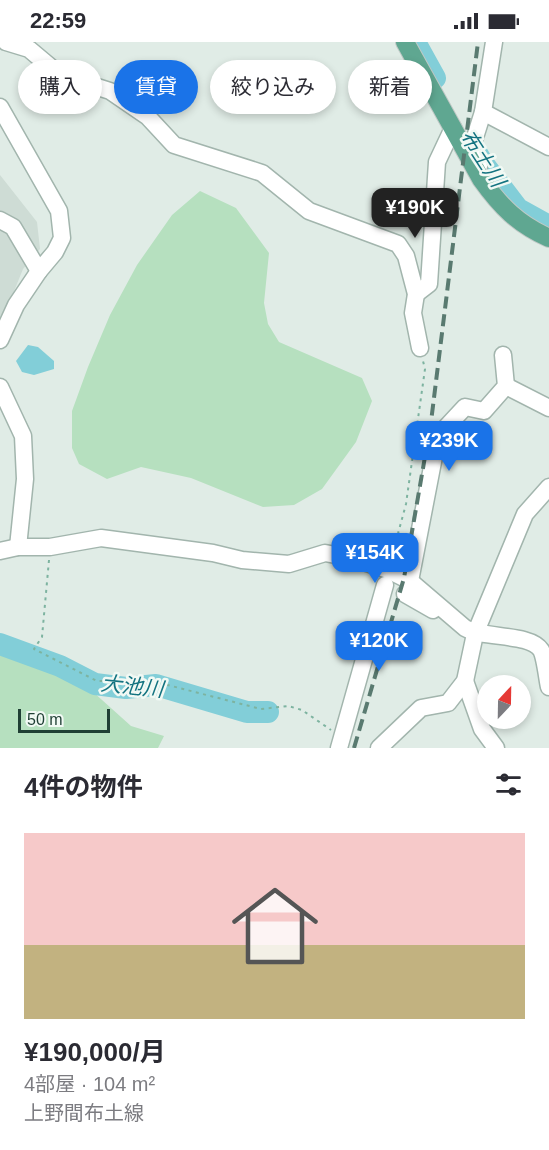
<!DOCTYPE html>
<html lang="ja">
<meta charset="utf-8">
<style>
body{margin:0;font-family:Helvetica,"Noto Sans JP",sans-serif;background:#f7f7f7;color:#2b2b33;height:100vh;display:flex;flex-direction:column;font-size:22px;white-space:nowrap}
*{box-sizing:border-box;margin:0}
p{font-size:20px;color:#7c7c81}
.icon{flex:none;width:33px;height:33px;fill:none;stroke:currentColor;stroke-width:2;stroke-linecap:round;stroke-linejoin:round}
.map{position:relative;height:706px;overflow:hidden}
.panel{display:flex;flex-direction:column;background:#fff;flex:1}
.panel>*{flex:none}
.banner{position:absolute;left:18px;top:18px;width:513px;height:54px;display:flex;gap:12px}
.needle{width:39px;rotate:22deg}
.controls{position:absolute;left:477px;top:633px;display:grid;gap:12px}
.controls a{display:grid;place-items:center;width:54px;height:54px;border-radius:50%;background:#fff;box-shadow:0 3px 9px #0003;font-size:30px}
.scale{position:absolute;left:18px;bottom:15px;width:92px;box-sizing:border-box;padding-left:6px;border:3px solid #1f3f34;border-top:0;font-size:16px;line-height:21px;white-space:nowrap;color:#1f3f34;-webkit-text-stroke:4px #f1f9f4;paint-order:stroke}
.price{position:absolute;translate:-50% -51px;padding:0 14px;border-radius:12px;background:#1a73e8;color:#fff;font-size:20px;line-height:39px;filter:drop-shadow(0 2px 3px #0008)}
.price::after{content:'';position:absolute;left:50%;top:36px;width:18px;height:14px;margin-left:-9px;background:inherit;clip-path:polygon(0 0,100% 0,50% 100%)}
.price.active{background:#222;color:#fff}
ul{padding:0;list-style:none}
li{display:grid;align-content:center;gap:12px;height:318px;padding:0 24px}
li+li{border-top:2px solid #e1e1e2}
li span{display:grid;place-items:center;height:186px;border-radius:0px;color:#555}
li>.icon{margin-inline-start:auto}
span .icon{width:108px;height:108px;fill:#fffc;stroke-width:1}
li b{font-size:26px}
h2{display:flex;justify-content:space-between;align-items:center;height:72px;padding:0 24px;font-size:26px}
.tag{padding:0 21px;border-radius:27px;background:#fff;box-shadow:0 3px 9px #0003;font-size:21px;line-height:54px}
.tag.active{background:#1a73e8;color:#fff}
.status{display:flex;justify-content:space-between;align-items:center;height:42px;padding:0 30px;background:#fff;direction:ltr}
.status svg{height:16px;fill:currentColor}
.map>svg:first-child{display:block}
.built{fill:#cedcd5}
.green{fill:#b6e0bf}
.water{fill:#82ced8}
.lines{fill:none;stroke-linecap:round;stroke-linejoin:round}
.river{stroke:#82ced8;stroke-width:22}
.minor-casing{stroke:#a2b5ad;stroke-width:19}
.major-casing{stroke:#c0c9c6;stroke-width:20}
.path{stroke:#7db3a0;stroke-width:2;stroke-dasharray:3 4.5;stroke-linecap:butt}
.minor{stroke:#fff;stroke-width:16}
.major{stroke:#5fa791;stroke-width:18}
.rail{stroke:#597a70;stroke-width:4;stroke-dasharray:12 6;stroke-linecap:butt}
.labels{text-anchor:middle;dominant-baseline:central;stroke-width:5;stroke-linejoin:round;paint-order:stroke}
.water-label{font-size:21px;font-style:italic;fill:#137380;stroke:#f1f9f4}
</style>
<div class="status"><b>22:59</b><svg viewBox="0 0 49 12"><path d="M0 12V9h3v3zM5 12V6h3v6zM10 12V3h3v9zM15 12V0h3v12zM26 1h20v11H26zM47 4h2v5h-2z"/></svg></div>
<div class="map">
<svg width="549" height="706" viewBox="0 0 549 706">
<rect width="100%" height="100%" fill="#e0ece6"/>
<!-- built -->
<polygon class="built" points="0,133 37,180 40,207 23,227 0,284"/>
<!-- green -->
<g class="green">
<polygon points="200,149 236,166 269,211 264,261 268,282 279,300 362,336 372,359 356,400 322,447 294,463 263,465 191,436 141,425 107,437 79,422 72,406 72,369 88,325 110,273 137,223 172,173"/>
<polygon points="0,609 54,628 92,649 131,684 164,694 158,706 0,706"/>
</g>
<!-- water -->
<polygon class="water" points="28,303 38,305 54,319 54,327 34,333 22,330 16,319"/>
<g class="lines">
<!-- river -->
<g class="river">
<polyline points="415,0 435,36"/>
<polyline points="471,101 482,120 518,167 549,184"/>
<polyline points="0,602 60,624 95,642 126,646 156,643 247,670 268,670"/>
</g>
<defs>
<g id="minor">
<polyline points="6,0 29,7 60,33 110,49 148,75 174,103 262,131 309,169 398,202 406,214 416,252 413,271 420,306"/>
<polyline points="0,65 59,169 62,196 55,210 39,229 16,263 0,298"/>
<polyline points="483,70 549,105"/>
<polyline points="479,124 471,108 483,70 494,0"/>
<polyline points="0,178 13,185 39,229"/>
<polyline points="416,252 429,242 437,120 453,86"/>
<polyline points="506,344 549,366"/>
<polyline points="0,345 23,394 25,437 18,505"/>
<path d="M0 509 18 505H50L101 496 213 511 242 518 289 522 325 511 351 516 388 528 410 539 465 586C484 597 530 591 541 608 545 615 547 636 549 645"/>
<polyline points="410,539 438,394 465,365 484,369 506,344 503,313"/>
<polyline points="405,552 433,568"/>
<polyline points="465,639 482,687 496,706"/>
<polyline points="339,706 385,543"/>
<polyline points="379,706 421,666 448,661 465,639 475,592 525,472 549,445"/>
</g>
<path id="major" d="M405 0 481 137C501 165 518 182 549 196"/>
</defs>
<!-- minor casing -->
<use href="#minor" class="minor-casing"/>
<!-- major casing -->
<use href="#major" class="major-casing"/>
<!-- path -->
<g class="path">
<polyline points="392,514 406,462 425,327 423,319"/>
<polyline points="49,518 42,595 34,607 97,639 156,640 261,667 288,664 302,668 331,688"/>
</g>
<!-- minor -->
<use href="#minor" class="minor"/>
<!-- major -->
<use href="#major" class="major"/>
<!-- rail -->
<polyline class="rail" points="354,706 404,536 431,380 478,0"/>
</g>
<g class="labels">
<!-- water labels -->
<g class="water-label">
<text transform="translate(483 116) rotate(57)">布土川</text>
<text transform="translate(132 644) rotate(6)">大池川</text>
</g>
</g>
</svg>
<div class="controls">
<a><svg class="needle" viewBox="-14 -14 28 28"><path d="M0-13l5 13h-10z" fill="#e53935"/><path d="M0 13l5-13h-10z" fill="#7c7c81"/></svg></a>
</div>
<div class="scale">50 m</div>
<b class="price active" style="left:415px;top:197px">¥190K</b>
<b class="price" style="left:449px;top:430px">¥239K</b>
<b class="price" style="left:375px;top:542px">¥154K</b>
<b class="price" style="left:379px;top:630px">¥120K</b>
<div class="banner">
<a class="tag">購入</a>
<a class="tag active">賃貸</a>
<a class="tag">絞り込み</a>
<a class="tag">新着</a>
</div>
</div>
<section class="panel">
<h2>4件の物件<svg class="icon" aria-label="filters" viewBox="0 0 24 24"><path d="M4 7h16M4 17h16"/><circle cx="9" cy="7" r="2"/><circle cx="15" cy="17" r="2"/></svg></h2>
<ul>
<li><span style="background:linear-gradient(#f6c9c9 60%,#c2b280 0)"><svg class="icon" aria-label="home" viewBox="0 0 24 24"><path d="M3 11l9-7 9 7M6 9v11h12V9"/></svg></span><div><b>¥190,000/月</b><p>4部屋 · 104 m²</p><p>上野間布土線</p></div></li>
</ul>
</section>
